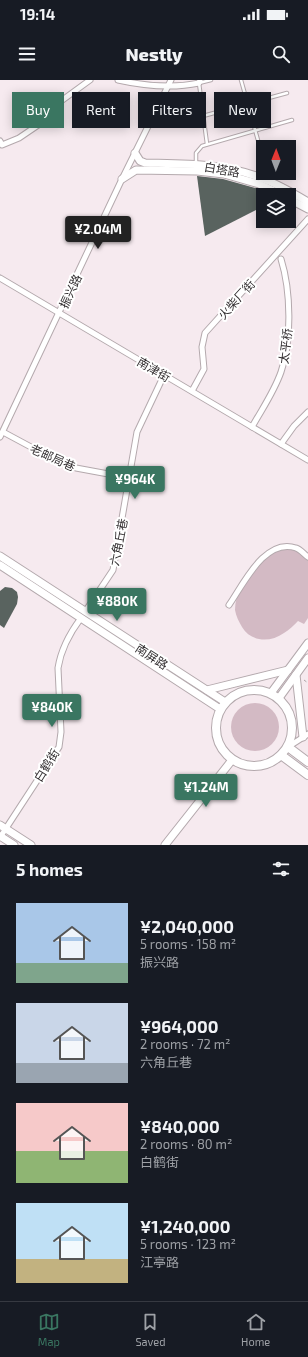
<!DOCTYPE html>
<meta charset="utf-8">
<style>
body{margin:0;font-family:"Exo 2","Noto Sans SC",sans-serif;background:#20242c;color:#f1f3f6;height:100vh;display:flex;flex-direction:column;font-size:15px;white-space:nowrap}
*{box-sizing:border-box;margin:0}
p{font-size:13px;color:#9ea1a6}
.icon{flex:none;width:22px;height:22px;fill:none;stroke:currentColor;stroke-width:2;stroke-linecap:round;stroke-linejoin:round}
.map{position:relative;height:765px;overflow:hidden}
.sheet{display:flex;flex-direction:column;background:#171b24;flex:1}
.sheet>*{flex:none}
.top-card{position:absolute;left:12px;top:12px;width:284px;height:36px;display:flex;gap:8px}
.needle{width:26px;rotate:1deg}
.controls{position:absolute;left:256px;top:60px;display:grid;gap:8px}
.controls a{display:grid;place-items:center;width:40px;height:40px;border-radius:0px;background:#171b24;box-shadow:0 2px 10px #0003;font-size:20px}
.price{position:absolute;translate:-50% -34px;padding:0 9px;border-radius:4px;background:#3a7661;color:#fff;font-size:13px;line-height:26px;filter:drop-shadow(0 1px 2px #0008)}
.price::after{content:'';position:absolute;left:50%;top:24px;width:12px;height:9px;margin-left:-6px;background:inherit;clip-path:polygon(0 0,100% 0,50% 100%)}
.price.active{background:#222;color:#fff}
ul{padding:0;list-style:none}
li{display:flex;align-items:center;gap:12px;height:100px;padding:0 16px}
li span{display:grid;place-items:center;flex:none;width:112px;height:80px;border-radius:0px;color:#555}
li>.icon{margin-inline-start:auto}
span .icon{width:48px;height:48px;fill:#fffc;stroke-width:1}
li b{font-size:17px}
h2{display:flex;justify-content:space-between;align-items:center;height:48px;padding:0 16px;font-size:17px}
.chip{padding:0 14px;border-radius:0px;background:#171b24;box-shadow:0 2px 10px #0003;font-size:14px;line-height:36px}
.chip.active{background:#3a7661;color:#fff}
.status{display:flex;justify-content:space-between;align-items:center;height:28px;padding:0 20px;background:#171b24;direction:ltr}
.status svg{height:11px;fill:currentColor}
header{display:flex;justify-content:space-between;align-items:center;height:52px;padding:0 16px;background:#171b24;font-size:18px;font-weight:800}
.dock{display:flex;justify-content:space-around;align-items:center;height:56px;border-top:1px solid #363941;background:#171b24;font-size:11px;color:#9ea1a6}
.dock a{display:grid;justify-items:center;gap:2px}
.dock .active{color:#3a7661}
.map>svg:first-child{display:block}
.green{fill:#d3bac4}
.building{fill:#59635f}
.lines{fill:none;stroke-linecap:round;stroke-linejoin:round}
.lane-casing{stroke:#b4a9ad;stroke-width:4.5}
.street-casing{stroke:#b4a9ad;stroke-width:7}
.secondary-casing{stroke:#b4a9ad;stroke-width:9}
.primary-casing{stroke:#b4a9ad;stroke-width:10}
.path{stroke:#aca3a7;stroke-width:1;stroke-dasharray:3 2;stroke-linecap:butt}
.lane{stroke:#fff;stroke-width:2.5}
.street{stroke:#fff;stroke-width:5}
.secondary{stroke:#fff;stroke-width:7}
.primary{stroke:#fff;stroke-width:8}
.labels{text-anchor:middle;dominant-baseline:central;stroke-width:4;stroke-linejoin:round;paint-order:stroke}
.street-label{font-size:12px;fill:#343032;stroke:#fff}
</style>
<div class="status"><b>19:14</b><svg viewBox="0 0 49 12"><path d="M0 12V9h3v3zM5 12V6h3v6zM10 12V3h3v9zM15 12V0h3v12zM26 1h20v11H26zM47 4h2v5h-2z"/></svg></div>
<header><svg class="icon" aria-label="menu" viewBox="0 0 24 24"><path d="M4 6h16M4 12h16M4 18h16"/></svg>Nestly<svg class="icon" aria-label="search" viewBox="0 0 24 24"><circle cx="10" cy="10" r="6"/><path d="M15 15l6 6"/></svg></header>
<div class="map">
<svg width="308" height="765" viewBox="0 0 308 765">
<rect width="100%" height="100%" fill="#f6eaef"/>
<!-- green -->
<g class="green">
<path d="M272 468H297L308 473V538L304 544 298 541C294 545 289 550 284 553 270 563 251 562 242 547 239 542 236 536 235 530 235 507 256 482 272 468Z"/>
<circle cx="255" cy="647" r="24"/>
</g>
<!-- building -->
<g class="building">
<polygon points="197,96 223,99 259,109 258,129 205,156"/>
<polygon points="5,507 12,508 17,512 18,517 17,524 4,548 0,545 0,511"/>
</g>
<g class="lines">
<defs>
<g id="lane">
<polyline points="241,0 263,78"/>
<polyline points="203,36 287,13"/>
<polyline points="207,64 199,3 211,0"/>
<polyline points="196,84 196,73 202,66 292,40"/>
</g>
<g id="street">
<path d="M118 0C145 6 171 9 199 3L200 0"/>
<polyline points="0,61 2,65 19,58 47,39 57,24 90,0"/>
<polyline points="0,198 308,380"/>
<polyline points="192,311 204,289 202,267 205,253 308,139"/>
<path d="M252 347C262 329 274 312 281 292 292 261 291 211 281 179"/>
<polyline points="3,352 57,381 76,388 130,398"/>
<polyline points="0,357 122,99 171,0"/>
<polyline points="281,364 294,346 308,332"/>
<path d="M229 525C243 505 265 457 296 468 300 469 304 474 308 477"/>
<polyline points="85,532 113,490 137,352 164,295"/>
<polyline points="288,667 308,654"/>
<path d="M1 756 59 667 61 652 58 588C61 569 69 554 81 538"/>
</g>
<g id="secondary">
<path d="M135 73 140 81 145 83C184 84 225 83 261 98 278 104 293 113 308 122"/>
<polyline points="122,99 136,90 197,91 224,94 259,104 282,115"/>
<polyline points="289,119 308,129"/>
<polyline points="0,476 225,622"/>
<polyline points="0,485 220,629"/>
<polyline points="296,595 303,657"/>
<polyline points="207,610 288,590"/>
<polyline points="271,613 308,563"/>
<polyline points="279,618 308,578"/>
<polyline points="0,745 31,765"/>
<polyline points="0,756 14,765"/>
<polyline points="165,765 232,680"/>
</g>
<g id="primary">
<circle cx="254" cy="648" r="38"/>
<polyline points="288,667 308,682"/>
<polyline points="281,675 308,695"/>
</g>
</defs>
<!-- lane casing -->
<use href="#lane" class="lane-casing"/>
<!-- street casing -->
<use href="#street" class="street-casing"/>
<!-- secondary casing -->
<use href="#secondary" class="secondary-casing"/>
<!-- primary casing -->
<use href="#primary" class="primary-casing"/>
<!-- path -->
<polyline class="path" points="304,600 308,603"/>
<!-- lane -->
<use href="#lane" class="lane"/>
<!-- street -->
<use href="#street" class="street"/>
<!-- secondary -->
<use href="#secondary" class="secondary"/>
<!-- primary -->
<use href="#primary" class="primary"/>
</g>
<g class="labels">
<!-- street labels -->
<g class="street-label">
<text transform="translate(222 89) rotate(10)">白塔路</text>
<text transform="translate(70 211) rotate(-65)">振兴路</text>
<text transform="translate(236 219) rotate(-48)">火柴厂街</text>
<text transform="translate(285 266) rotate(-83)">太平桥</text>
<text transform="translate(154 289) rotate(30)">南津街</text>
<text transform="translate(53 377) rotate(24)">老邮局巷</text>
<text transform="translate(118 462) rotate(-79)">六角丘巷</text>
<text transform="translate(152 576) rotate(33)">南屏路</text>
<text transform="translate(46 685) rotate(-58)">白鹤街</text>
</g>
</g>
</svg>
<div class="controls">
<a><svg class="needle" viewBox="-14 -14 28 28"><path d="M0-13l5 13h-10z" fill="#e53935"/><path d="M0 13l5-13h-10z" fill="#9ea1a6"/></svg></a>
<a><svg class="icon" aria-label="layers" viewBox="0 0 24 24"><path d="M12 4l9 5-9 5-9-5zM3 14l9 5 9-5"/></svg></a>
</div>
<b class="price active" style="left:98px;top:170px">¥2.04M</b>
<b class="price" style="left:135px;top:420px">¥964K</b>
<b class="price" style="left:117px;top:542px">¥880K</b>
<b class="price" style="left:52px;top:648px">¥840K</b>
<b class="price" style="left:206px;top:728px">¥1.24M</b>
<div class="top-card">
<a class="chip active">Buy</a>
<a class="chip">Rent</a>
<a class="chip">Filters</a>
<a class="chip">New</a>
</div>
</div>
<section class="sheet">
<h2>5 homes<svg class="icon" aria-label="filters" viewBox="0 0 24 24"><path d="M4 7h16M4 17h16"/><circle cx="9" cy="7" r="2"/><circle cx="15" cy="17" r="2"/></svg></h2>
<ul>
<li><span style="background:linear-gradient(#a9c7e8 75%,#7fa58c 0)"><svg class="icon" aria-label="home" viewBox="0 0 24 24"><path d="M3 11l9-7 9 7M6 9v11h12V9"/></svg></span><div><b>¥2,040,000</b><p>5 rooms · 158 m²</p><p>振兴路</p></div></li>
<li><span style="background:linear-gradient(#c9d6e8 75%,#9aa5b1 0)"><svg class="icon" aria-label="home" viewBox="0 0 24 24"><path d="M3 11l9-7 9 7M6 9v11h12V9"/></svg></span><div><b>¥964,000</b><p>2 rooms · 72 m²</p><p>六角丘巷</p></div></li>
<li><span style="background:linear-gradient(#f6c9c9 60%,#8fb573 0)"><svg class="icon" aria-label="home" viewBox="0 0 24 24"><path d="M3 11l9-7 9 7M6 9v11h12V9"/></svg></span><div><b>¥840,000</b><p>2 rooms · 80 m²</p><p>白鹤街</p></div></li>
<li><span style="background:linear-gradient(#bfe0f5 70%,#c2b280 0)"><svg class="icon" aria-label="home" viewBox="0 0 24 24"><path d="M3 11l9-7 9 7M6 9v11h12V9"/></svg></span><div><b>¥1,240,000</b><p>5 rooms · 123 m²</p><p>江亭路</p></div></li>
</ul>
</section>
<nav class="dock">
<a class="active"><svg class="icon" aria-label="map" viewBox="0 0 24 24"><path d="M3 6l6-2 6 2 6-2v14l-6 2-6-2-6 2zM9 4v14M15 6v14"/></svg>Map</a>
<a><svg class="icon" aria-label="saved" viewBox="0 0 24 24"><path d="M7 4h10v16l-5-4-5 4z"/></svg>Saved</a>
<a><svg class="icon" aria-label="home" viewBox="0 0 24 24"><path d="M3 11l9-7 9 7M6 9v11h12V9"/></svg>Home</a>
</nav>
